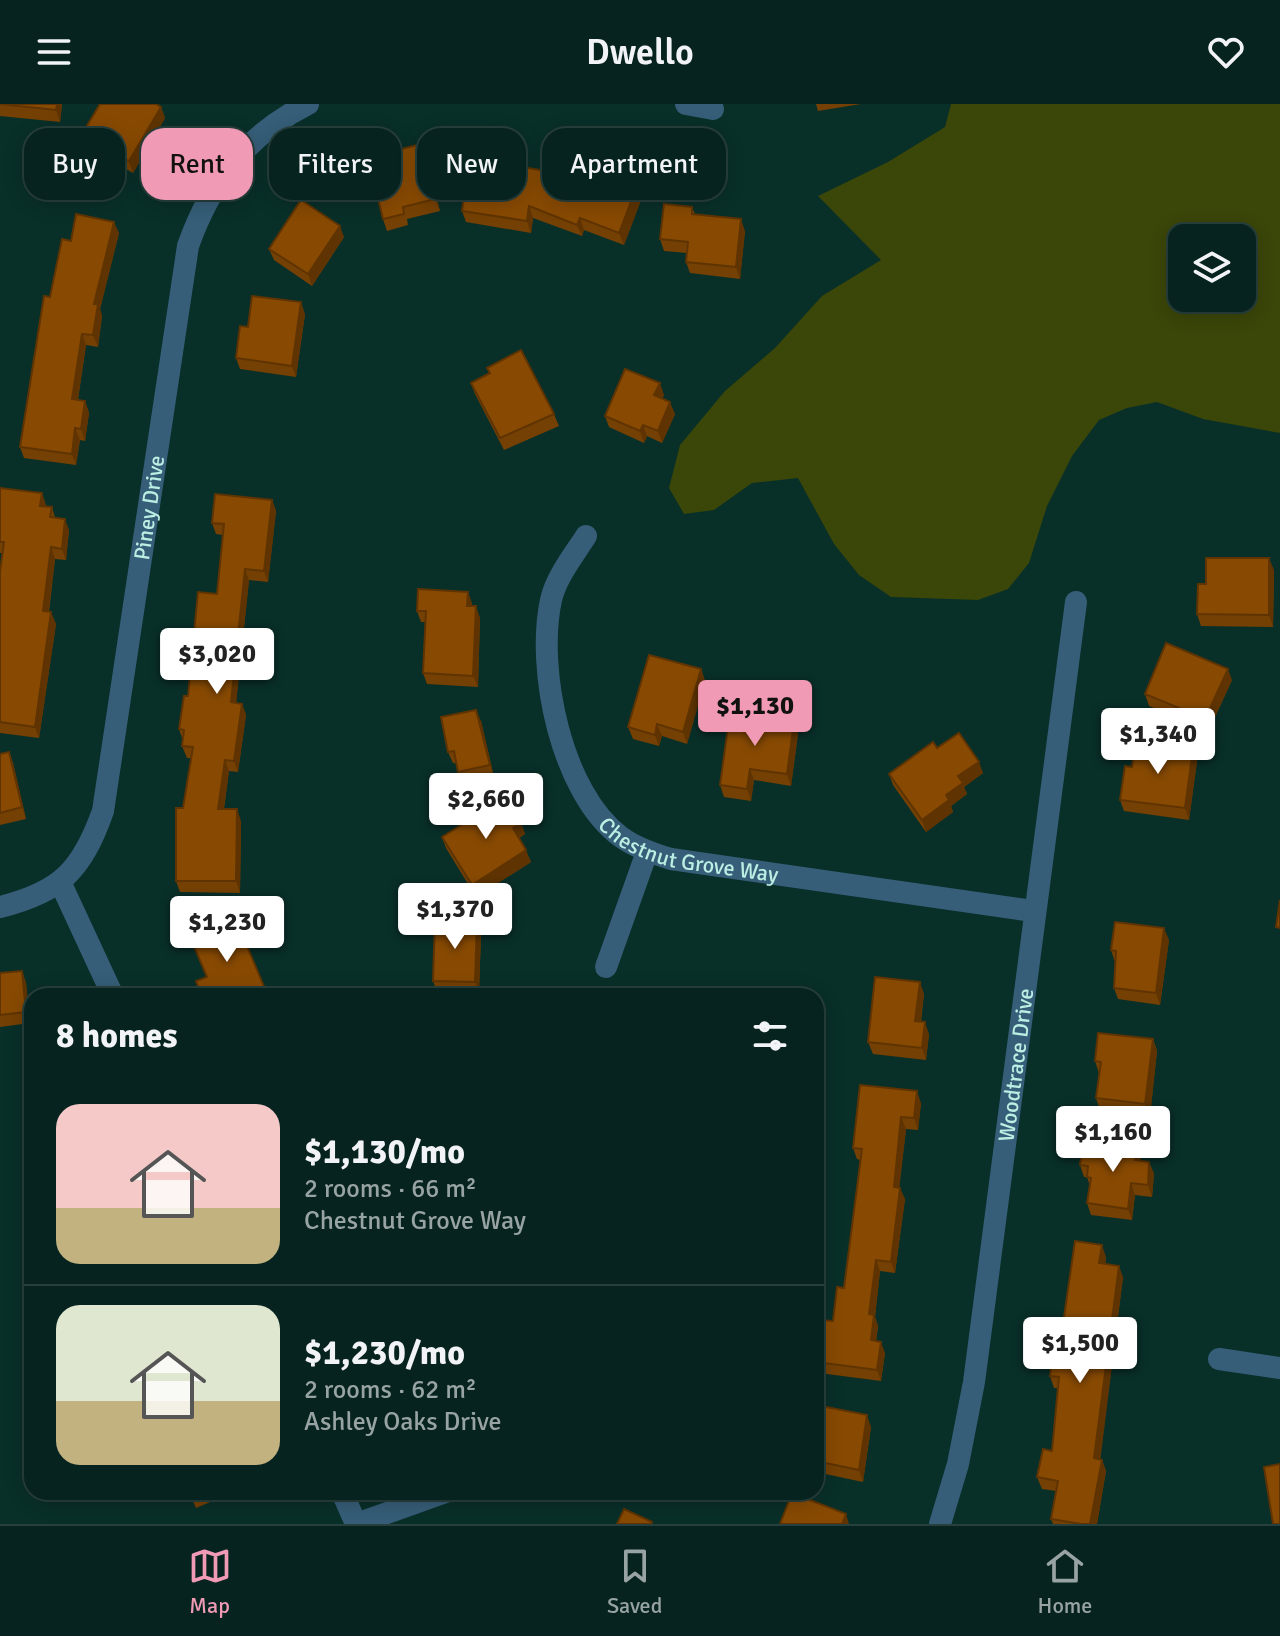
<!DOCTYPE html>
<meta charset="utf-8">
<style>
body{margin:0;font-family:Signika,sans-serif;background:#102b28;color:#f1f3f6;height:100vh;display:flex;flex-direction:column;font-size:30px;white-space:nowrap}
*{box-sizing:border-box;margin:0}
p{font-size:26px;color:#98a4a4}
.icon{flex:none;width:44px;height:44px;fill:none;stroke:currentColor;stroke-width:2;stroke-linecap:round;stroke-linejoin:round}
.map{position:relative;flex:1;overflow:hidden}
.drawer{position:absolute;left:24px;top:884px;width:800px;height:512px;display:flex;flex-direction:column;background:#07231f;border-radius:24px;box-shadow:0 4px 20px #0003,0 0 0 2px #28403d}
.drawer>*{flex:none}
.top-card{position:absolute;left:24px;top:24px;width:800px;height:72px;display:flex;gap:16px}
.controls{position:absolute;left:1168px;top:120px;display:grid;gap:16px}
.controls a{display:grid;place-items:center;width:88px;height:88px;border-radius:16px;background:#07231f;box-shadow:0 4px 20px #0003,0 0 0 2px #28403d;font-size:40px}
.price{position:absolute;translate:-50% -68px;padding:0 18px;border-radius:8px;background:#fff;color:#222;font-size:26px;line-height:52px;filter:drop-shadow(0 2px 4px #0008)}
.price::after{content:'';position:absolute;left:50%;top:48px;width:24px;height:18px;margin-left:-12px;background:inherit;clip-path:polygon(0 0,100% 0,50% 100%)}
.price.active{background:#f09ab5;color:#111}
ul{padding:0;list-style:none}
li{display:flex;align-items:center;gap:24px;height:200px;padding:0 32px}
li+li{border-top:2px solid #28403d}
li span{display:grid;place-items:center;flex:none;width:224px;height:160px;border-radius:24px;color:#555}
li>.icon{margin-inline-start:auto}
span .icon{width:96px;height:96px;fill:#fffc;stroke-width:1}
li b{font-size:34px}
h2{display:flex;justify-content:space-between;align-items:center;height:96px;padding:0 32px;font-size:34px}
.chip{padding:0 28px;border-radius:24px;background:#07231f;box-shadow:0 4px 20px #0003,0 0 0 2px #28403d;font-size:28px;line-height:72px}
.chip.active{background:#f09ab5;color:#111}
header{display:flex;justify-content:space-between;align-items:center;height:104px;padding:0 32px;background:#07231f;font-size:36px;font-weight:600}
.menu{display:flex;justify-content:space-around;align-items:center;height:112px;border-top:2px solid #28403d;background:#07231f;font-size:22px;color:#98a4a4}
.menu a{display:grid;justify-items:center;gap:4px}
.menu .active{color:#f09ab5}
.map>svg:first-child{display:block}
.green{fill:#3b4609;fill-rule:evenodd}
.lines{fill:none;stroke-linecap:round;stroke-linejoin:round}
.minor{stroke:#365e78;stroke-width:22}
.wall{fill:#754003}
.shaded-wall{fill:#5f3402}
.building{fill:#884a03;stroke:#5f3402;stroke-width:2}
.labels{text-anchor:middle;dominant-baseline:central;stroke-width:7;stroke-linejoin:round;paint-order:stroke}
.street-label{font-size:22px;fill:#bcefe3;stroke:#00251f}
</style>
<header><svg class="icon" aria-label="menu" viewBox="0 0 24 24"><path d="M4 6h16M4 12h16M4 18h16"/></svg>Dwello<svg class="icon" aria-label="heart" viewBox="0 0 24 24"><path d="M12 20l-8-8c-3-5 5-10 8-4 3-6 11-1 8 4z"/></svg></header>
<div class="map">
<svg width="1280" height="1420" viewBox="0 0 1280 1420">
<rect width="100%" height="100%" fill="#092f29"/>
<!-- green -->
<path class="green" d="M951 0H1280V329L1203 315 1157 298 1127 304 1099 316 1072 352 1047 402 1029 459 1008 485 978 496 891 493 859 471 834 440 798 374 752 379 714 406 684 410 669 384 680 341 725 287 775 244 822 192 881 156 818 92 888 58 945 23ZM1182 134H1242V194H1182Z"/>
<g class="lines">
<!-- minor -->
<g class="minor">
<polyline points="686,0 713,5"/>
<path id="s1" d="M586 432C574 451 556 473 551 496 536 565 561 689 621 733 636 744 654 750 671 755L1033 807"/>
<polyline points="61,780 113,892"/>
<path id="s2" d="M0 803C61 788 82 766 103 707L188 142C211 77 247 31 308 0"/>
<polyline points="606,863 647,748"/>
<polyline points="1219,1255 1280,1264"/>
<polyline points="342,1388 356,1420 446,1388"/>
<path id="s3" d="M940 1420 958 1360 974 1278 1076 498"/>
</g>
</g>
<!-- wall -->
<g class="wall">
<polygon points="0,0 62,0 60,18 0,12"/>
<polygon points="816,0 861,0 818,7"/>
<polygon points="161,3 165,14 133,69 86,41 82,30"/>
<polygon points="501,40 505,51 504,60 565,70 583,69 636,84 641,96 624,141 584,126 582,132 533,114 531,129 466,118 462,107"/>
<polygon points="426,52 440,107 407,115 408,121 387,127 383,115"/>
<polygon points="692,103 695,110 745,127 740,175 690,169 686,158 687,149 664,147 660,135"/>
<polygon points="119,129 100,205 102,212 98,243 86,241 78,296 85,297 89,309 85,337 80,336 76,361 24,354 20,343 50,193 71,137"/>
<polygon points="344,133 312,182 274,156 269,145"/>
<polygon points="305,210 296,273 240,265 236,254 248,223"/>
<polygon points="487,264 554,310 559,322 504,346 475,290 471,279 489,269"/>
<polygon points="664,291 662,295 675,310 662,339 647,332 644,339 609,323 605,312"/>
<polygon points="0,384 42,389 46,403 52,403 55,414 69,426 66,456 55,455 49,508 56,520 39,634 0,629 0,468 3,449 0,449"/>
<polygon points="272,396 276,407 268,478 249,476 236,599 242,600 246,611 238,668 229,667 224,705 241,717 240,789 180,788 176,777 183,704 191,654 187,654 182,642 183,637 179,625 217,490 223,431 216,430 212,419"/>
<polygon points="1274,466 1273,523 1201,522 1197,510 1206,480"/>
<polygon points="472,499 472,502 480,514 478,583 427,580 423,569 426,518 421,518 417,507"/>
<polygon points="701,565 705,577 687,640 662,632 659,642 633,635 628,623"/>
<polygon points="1232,576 1209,626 1149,602 1145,590"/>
<polygon points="481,617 494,673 462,679 456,659 453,659 448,648"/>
<polygon points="798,630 791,682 754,676 751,697 724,693 720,681"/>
<polygon points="937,644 983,669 964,683 967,690 951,702 953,708 926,728 893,681 889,670"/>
<polygon points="9,648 13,659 26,715 0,721 0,650"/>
<polygon points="1197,657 1189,716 1124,707 1120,696"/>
<polygon points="521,719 525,730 519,734 531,758 476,793 446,744 442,733"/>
<polygon points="477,818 481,829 479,890 437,888 433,877"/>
<polygon points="1169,836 1160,901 1118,895 1114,884 1115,858 1111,846"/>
<polygon points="22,867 26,879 30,919 0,923 0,869"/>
<polygon points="924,890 921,918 929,930 926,956 873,950 868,938"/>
<polygon points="1153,935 1157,947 1150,1012 1100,1006 1096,994 1099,969 1095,957"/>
<polygon points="921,999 918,1026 906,1025 899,1084 905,1095 895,1169 880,1167 875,1213 878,1222 876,1237 885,1249 881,1277 819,1269 816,1260 816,1250 833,1217 844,1184 860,1056 857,1055 853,1044"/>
<polygon points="1137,1045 1141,1057 1149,1058 1154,1070 1152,1093 1135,1091 1132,1116 1091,1111 1087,1099 1090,1082 1087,1073 1084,1073 1080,1061"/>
<polygon points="1106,1153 1105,1160 1123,1173 1100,1355 1102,1356 1106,1367 1097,1420 1053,1420 1051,1415 1056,1387 1042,1385 1037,1373 1052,1347 1058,1284 1054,1284 1050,1272 1060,1241"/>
<polygon points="816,1301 871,1323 863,1378 816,1368"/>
<polygon points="189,1388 234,1388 196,1404"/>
</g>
<!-- shaded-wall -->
<g class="shaded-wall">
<polygon points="57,0 62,0 60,18 56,6"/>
<polygon points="161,3 165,14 133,69 129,57"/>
<polygon points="422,40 426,52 440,107 435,95"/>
<polygon points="501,40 505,51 502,70 498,59"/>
<polygon points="636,84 641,96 624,141 619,129"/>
<polygon points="529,102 533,114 531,129 527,117"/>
<polygon points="580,114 584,126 582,132 577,121"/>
<polygon points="741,115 745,127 740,175 736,163"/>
<polygon points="114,118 119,129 100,205 102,212 98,243 93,231 94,200"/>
<polygon points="340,122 344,133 312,182 308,170"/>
<polygon points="301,198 305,210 296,273 292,262"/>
<polygon points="82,230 86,241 76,307 72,295"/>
<polygon points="660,279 664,291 659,303 654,291"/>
<polygon points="85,297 89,309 85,337 81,325"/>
<polygon points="670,298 675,310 662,339 658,327"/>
<polygon points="643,321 647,332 644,339 640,327"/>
<polygon points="75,324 80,336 76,361 72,350"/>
<polygon points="42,389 46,401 44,414 40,402"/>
<polygon points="272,396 276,407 268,478 264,467"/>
<polygon points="65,415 69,426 66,456 62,445"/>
<polygon points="51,443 55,455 47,519 43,507"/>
<polygon points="1269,454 1274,466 1273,523 1269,511"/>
<polygon points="245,465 249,476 235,610 231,598"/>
<polygon points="468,488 472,499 472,513 467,502"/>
<polygon points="476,502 480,514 478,583 473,572"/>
<polygon points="51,508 56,520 39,634 35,623"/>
<polygon points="701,565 705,577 687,640 683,628"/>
<polygon points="1228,565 1232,576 1209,626 1205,615"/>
<polygon points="242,600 246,611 238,668 234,657"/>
<polygon points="476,606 481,617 494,673 490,661"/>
<polygon points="794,618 798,630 791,682 787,670"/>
<polygon points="657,620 662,632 659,642 655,631"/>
<polygon points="1193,645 1197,657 1189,716 1185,704"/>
<polygon points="9,648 13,659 26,715 22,703"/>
<polygon points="225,656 229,667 222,716 218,705"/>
<polygon points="979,658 983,669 964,683 967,690 951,702 953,708 926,728 922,716 946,691 958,672"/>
<polygon points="750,665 754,676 751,697 747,685"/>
<polygon points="237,705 241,717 240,789 236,777"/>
<polygon points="521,719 525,730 517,736 513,724"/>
<polygon points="526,746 531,758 476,793 472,781"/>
<polygon points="477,818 481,829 479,890 475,878"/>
<polygon points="1164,824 1169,836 1160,901 1156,889"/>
<polygon points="22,867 26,879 30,919 26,908"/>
<polygon points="920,878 924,890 919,929 915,917"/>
<polygon points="925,918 929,930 926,956 922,944"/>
<polygon points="1153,935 1157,947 1150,1012 1145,1000"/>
<polygon points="917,987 921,999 918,1026 914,1014"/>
<polygon points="901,1013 906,1025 898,1095 894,1083"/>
<polygon points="1137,1045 1141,1057 1135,1056"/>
<polygon points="1149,1058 1154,1070 1152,1093 1148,1081"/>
<polygon points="1131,1079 1135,1091 1132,1116 1128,1105"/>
<polygon points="900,1084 905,1095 895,1169 891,1158"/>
<polygon points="1102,1141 1106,1153 1104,1170 1099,1159"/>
<polygon points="876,1156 880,1167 875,1213 878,1222 875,1248 871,1236 869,1210"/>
<polygon points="1119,1162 1123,1173 1099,1366 1094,1354"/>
<polygon points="881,1238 885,1249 881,1277 877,1266"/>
<polygon points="867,1311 871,1323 863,1378 859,1366"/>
<polygon points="1102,1356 1106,1367 1097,1420 1090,1420"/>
<polygon points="846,1410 849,1420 842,1420"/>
</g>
<!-- building -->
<g class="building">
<polygon points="0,0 57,0 56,6"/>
<polygon points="100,0 156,0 161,3 129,57 82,30"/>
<polygon points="473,35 501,40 498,59 565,70 567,63 583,69 585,65 636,84 619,129 580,114 577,121 529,102 527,117 462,107"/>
<polygon points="422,40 435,95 403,103 404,110 383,115 368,53"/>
<polygon points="301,96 340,122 308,170 269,145"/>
<polygon points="664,100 692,103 692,110 741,115 736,163 686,158 688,138 660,135"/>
<polygon points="76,110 114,118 94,200 98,200 93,231 82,230 72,295 85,297 81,325 75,324 72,350 20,343 44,192 50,193 62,135 71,137"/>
<polygon points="252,192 301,198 292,262 236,254 240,222 248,223"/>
<polygon points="521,246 554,310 500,334 471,279 490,269 487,264"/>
<polygon points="625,265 660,279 654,291 670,298 658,327 643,321 640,327 605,312"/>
<polygon points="0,384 42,389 40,402 52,403 50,413 65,415 62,445 51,443 43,507 51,508 35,623 0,618 0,468 4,438 0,438"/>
<polygon points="215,390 272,396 264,467 245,465 231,598 242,600 234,657 225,656 218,705 237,705 236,777 176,777 176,704 183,704 193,643 182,642 184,626 179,625 184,592 188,592 198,488 217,490 224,420 212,419"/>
<polygon points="1206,454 1269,454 1269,511 1197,510 1198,480 1206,480"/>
<polygon points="418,485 468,488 467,502 476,502 473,572 423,569 426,507 417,507"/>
<polygon points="1166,539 1228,565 1205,615 1145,590"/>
<polygon points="649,551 701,565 683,628 657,620 655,631 628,623"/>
<polygon points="476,606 490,661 458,668 454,647 448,648 441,613"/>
<polygon points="730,609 794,618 787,670 750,665 747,685 720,681"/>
<polygon points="959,629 979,658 958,672 963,679 946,691 949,696 922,716 889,670 933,638 937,644"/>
<polygon points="1135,638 1193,645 1185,704 1120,696 1125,662 1132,663"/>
<polygon points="9,648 22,703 0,709 0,650"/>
<polygon points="505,693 521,719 513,724 526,746 472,781 442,733"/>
<polygon points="1280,796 1280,824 1276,823"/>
<polygon points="236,816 268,892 202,892 196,877 207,873 191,835"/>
<polygon points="435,816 477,818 475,878 433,877"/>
<polygon points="1115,818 1164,824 1156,889 1114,884 1116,847 1111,846"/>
<polygon points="22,867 26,908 0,911 0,869"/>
<polygon points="875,873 920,878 915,917 925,918 922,944 868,938"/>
<polygon points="1098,929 1153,935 1145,1000 1096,994 1101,958 1095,957"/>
<polygon points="860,981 917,987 914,1014 901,1013 894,1083 900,1084 891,1158 876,1156 869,1210 874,1211 871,1236 881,1238 877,1266 816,1258 820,1216 833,1217 837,1183 844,1184 862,1045 853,1044"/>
<polygon points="1083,1038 1137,1045 1135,1056 1149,1058 1148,1081 1131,1079 1128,1105 1087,1099 1091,1074 1087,1073 1088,1062 1080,1061"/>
<polygon points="1075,1137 1102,1141 1099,1159 1119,1162 1094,1354 1102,1356 1090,1420 1081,1420 1051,1415 1058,1377 1037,1373 1043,1345 1052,1347 1059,1273 1050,1272 1054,1241 1060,1241"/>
<polygon points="816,1301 867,1311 859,1366 816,1357"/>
<polygon points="1280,1360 1280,1420 1273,1420 1264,1363"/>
<polygon points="189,1388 202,1388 191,1392"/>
<polygon points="792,1389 846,1410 842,1420 780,1420"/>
<polygon points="624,1405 652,1418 651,1420 617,1420"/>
</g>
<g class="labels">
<!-- street labels -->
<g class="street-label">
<text stroke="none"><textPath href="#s2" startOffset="456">Piney Drive</textPath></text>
<text stroke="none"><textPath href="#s1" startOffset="400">Chestnut Grove Way</textPath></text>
<text stroke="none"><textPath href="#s3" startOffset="466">Woodtrace Drive</textPath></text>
</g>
</g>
</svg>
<div class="controls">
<a><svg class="icon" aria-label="layers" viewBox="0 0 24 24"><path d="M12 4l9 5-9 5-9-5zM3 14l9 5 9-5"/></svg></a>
</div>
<b class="price" style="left:217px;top:592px">$3,020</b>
<b class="price active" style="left:755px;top:644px">$1,130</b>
<b class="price" style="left:1158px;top:672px">$1,340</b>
<b class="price" style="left:486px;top:737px">$2,660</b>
<b class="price" style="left:455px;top:847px">$1,370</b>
<b class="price" style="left:227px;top:860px">$1,230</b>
<b class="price" style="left:1113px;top:1070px">$1,160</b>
<b class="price" style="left:1080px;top:1281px">$1,500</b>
<div class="top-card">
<a class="chip">Buy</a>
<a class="chip active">Rent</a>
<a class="chip">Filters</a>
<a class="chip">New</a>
<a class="chip">Apartment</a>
</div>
<section class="drawer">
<h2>8 homes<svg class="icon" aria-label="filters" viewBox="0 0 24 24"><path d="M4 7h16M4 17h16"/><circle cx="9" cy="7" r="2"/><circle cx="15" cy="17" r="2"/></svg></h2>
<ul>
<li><span style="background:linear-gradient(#f6c9c9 65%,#c2b280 0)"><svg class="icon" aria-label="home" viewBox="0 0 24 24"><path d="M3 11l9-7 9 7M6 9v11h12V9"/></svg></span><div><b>$1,130/mo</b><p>2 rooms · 66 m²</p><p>Chestnut Grove Way</p></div></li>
<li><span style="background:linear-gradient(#dfe7d0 60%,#c2b280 0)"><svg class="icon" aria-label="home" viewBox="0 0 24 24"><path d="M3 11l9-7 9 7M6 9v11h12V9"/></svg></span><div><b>$1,230/mo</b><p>2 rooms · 62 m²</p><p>Ashley Oaks Drive</p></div></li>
</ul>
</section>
</div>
<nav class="menu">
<a class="active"><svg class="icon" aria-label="map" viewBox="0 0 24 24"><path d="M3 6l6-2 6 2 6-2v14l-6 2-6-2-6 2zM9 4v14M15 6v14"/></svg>Map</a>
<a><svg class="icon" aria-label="saved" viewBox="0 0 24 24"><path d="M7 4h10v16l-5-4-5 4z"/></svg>Saved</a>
<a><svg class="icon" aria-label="home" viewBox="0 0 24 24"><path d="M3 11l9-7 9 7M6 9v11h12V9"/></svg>Home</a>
</nav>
